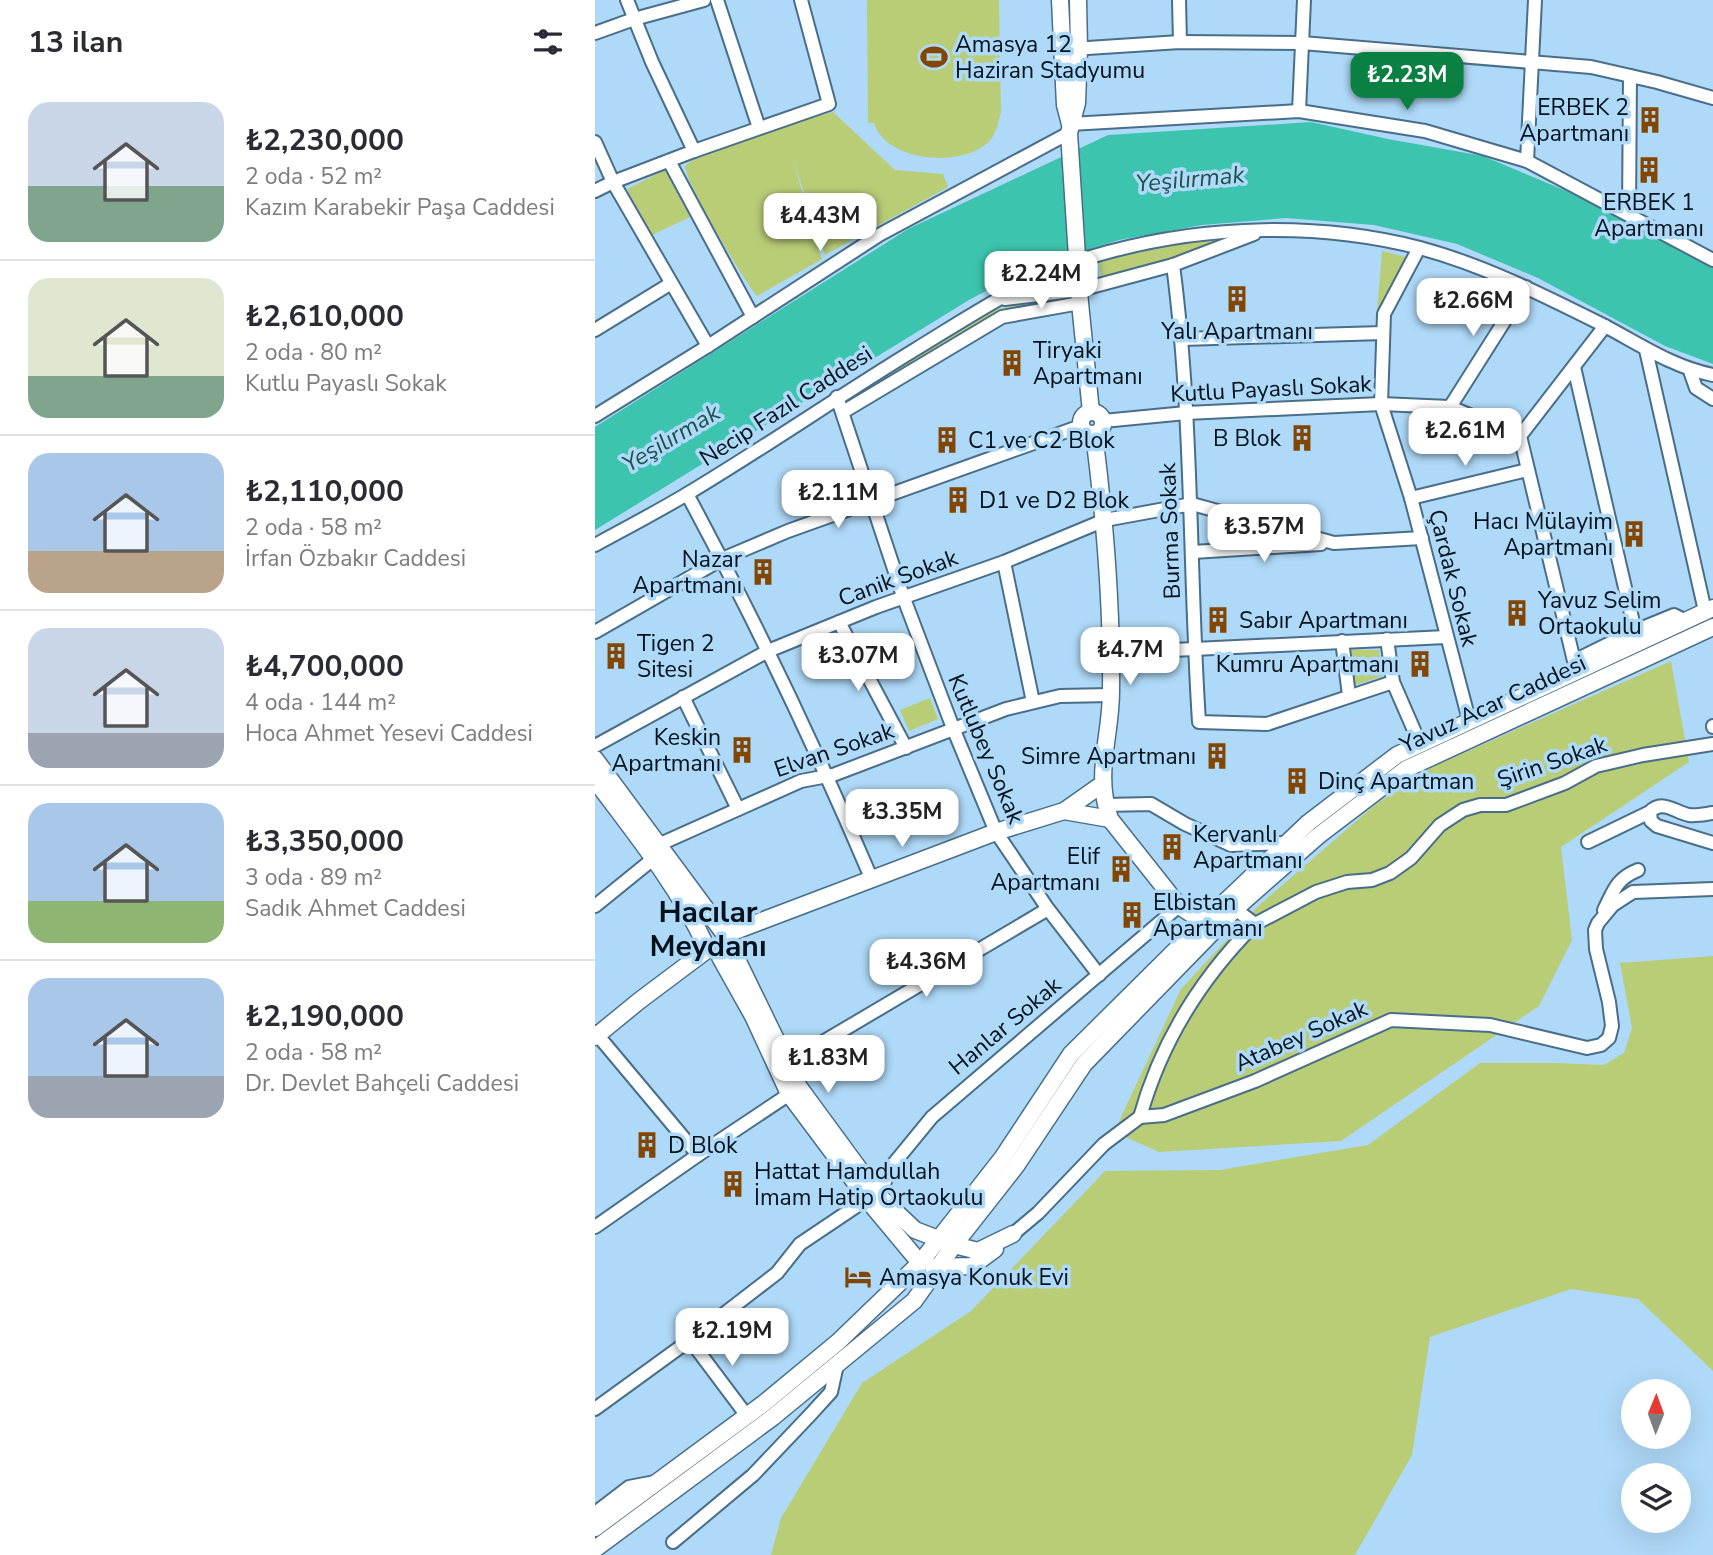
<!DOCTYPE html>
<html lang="tr">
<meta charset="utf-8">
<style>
body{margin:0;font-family:"Nunito Sans",sans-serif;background:#f7f7f7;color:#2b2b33;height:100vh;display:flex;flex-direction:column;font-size:26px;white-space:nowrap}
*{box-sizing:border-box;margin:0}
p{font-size:23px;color:#7c7c81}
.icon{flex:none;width:38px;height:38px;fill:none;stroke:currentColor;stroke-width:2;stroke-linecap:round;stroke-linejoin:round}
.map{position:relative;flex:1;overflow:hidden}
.details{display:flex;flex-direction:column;background:#fff;width:595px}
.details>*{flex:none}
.needle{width:46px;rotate:1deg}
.tools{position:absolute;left:1026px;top:1379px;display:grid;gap:14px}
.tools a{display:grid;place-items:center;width:70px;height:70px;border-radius:50%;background:#fff;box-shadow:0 7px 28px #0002;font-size:35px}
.price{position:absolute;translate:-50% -60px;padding:0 16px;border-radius:14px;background:#fff;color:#222;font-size:23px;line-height:46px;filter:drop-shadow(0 2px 4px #0008)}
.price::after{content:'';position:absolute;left:50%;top:42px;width:21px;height:16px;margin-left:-10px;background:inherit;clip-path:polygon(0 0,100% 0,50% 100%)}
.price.current{background:#0b8043;color:#fff}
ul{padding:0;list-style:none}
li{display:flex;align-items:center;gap:21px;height:175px;padding:0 28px}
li+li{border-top:2px solid #e1e1e2}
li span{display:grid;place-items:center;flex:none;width:196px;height:140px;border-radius:21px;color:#555}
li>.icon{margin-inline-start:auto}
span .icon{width:84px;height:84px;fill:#fffc;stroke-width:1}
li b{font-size:30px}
h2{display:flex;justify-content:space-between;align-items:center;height:84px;padding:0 28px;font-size:30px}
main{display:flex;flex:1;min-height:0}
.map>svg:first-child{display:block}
.green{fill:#b9cd77}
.water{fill:#3dc4ae}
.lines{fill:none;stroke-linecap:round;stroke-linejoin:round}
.minor-casing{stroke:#486e89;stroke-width:16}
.major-casing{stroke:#486e89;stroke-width:19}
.minor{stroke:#fff;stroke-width:12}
.major{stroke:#fff;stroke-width:16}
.labels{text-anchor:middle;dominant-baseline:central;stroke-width:7;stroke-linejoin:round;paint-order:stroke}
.poi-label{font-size:23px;fill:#03111b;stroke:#afd9f8;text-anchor:start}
.street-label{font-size:23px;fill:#03111b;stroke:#afd9f8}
.water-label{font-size:24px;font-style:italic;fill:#1d534a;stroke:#afd9f8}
.district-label{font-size:30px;font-weight:bold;fill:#03111b;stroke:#afd9f8}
</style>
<main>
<section class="details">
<h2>13 ilan<svg class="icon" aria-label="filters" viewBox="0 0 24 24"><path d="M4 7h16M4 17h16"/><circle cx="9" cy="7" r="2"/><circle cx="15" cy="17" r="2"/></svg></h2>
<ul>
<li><span style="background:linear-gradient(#c9d6e8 60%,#7fa58c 0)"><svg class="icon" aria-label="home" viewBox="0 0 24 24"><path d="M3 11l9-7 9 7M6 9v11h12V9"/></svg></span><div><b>₺2,230,000</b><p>2 oda · 52 m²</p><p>Kazım Karabekir Paşa Caddesi</p></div></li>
<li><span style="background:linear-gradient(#dfe7d0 70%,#7fa58c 0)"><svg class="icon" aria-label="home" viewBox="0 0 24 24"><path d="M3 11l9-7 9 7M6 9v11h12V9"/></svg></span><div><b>₺2,610,000</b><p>2 oda · 80 m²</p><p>Kutlu Payaslı Sokak</p></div></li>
<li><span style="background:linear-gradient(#a9c7e8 70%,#b9a48a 0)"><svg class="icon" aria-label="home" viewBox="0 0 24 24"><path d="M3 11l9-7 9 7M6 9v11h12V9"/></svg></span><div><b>₺2,110,000</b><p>2 oda · 58 m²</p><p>İrfan Özbakır Caddesi</p></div></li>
<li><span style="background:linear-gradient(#c9d6e8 75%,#9aa5b1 0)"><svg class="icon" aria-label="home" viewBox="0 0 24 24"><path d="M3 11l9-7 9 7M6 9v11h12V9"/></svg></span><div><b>₺4,700,000</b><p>4 oda · 144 m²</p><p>Hoca Ahmet Yesevi Caddesi</p></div></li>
<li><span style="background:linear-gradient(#a9c7e8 70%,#8fb573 0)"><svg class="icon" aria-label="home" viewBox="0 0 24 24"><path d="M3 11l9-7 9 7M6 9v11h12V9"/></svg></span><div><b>₺3,350,000</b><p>3 oda · 89 m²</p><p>Sadık Ahmet Caddesi</p></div></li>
<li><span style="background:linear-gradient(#a9c7e8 70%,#9aa5b1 0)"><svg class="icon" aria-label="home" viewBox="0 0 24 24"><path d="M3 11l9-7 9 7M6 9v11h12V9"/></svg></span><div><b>₺2,190,000</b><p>2 oda · 58 m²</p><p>Dr. Devlet Bahçeli Caddesi</p></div></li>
</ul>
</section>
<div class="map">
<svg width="1118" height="1555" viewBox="0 0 1118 1555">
<rect width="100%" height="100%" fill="#afd9f8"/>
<!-- green -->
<g class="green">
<path d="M272 0H404L406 113C403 122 402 131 396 139 372 169 291 163 279 123H273Z"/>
<path d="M238 112 300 170 348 174 353 187 230 255 197 157 227 259 162 296C149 281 91 184 90 166L98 160 188 126Z"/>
<polygon points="70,170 95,217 55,236 32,189"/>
<polygon points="633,237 634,239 507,281 504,262 581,243"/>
<polygon points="787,251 814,258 782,312"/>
<polygon points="470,295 471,302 395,316 286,387 282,379 394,311"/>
<polygon points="752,650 784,650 788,676 757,686"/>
<polygon points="1076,661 1094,762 966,847 977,940 944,1006 746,1141 564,1152 519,1132 586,989 662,907 781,804 837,767"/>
<polygon points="335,698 343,719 314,731 305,710"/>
<polygon points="1118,956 1118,1371 1043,1299 976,1289 835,1337 817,1455 760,1555 176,1555 186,1518 267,1383 376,1311 510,1171 625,1170 773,1145 885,1063 962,1063 1009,1065 1029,1053 1037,1028 1025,963"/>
</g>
<!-- water -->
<polygon class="water" points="716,122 793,139 888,156 1002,204 1118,267 1118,364 1070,346 943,278 862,244 779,225 691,218 607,225 524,240 430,270 374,300 0,530 0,427 313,229 513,135"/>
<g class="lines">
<defs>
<g id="minor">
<polyline points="32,0 57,62 99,151"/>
<polyline points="122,0 164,128"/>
<polyline points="584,0 585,42"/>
<polyline points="0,33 39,19 109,0"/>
<polyline points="477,49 585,42 707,43 996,67 1062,82 1118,98"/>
<polyline points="704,111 709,0"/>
<polyline points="475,124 704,111 830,131 932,161 1118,260"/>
<polyline points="0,142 18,182 113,346"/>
<polyline points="74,161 158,317"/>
<polyline points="932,161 940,0"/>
<polyline points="0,191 18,182 99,151 234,104 206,0"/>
<polyline points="1034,214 1035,76"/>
<polyline points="824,248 789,314 786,404 816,498 874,720"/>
<path d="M578 265C598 416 594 570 604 722L672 724 798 682"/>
<polyline points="410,299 485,290 578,265 659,234"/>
<polyline points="1010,326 925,436 979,661 1040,631"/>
<polyline points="0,330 75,284"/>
<polyline points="587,339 788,333"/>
<polyline points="1051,350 1110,611"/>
<polyline points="979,367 1040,631 1079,615 1091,621"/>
<polyline points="1095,371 1101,388 1118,399"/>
<polyline points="242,397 308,596 358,728 401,832 453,909 504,975"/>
<polyline points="855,407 931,287"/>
<polyline points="248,412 407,317 485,303"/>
<polyline points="0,416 113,346 284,235 474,133"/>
<polyline points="508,421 591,413 786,404 855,407 925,436"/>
<path d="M92 494C160 620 221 748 277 880"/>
<polyline points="816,498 932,470"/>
<path d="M0 545C31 528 62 512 92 494 169 448 244 396 321 349 382 312 443 270 513 252 613 225 724 222 825 248 888 265 948 295 1006 324 1043 343 1077 367 1118 375"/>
<polyline points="598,552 726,544"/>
<polyline points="409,562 438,702"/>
<polyline points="244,622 311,748"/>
<polyline points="0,632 127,559 193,531 486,426"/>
<polyline points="792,639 798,682 825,744"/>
<polyline points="747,641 754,695"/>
<polyline points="516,653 851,637"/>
<polyline points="88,697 143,809"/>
<polyline points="1118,727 1118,726"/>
<polyline points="0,746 173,651 281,607 409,562 510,520 597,504 739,543 827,538"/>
<polyline points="510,805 556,804 590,824 636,845 692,843"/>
<path d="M1118 813C1110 814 1101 816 1094 815 1080 812 1067 799 1055 812L1056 821 1062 826 1118 843"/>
<polyline points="993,842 1055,812"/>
<polyline points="63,845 206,781 238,775 411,709 465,696 516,695"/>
<polyline points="0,906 58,859"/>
<polyline points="640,909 660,924 721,892 752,882 777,880 795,873 816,858 845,825 868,810 885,805 911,805 970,783 1001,766 1048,755 1118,744"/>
<path d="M1009 910C1019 890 1021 879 1043 870"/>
<path d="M660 924C605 979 566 1042 545 1117L569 1115 660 1081 796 1020 895 1025 992 1048 1006 1045 1014 1038 1017 1026 1014 1002 1001 949 1000 930 1003 923 1018 905 1038 892 1118 889"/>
<polyline points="0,1032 103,1155"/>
<polyline points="194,1062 453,909"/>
<polyline points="0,1227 103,1155 202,1089"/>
<polyline points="418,1234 443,1213 509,1144 545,1117"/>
<polyline points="95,1340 152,1416"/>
<polyline points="0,1409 95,1340 182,1273 205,1244 272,1199 284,1196 296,1167 337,1117 584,906"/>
<polyline points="0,1513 34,1487 60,1482"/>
<polyline points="78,1542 158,1475 215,1415 236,1392 242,1365"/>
</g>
<g id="major">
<polyline points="465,0 470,105 475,124"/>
<polyline points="483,0 484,49 482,103 474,133 485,303 496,412"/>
<circle cx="497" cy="423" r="11"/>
<path d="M499 434C510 520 517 605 516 691 516 738 499 772 515 819L584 906 609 922"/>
<polyline points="0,759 128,932"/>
<path d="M0 780C38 831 83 886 110 944"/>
<polyline points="469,811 515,819"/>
<polyline points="132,934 401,832 469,811 506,785"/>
<polyline points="136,947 204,1087 284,1196 320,1230 359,1245 383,1251 418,1234"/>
<polyline points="125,957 158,1016 194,1094 280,1209 325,1263"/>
<polyline points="0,1037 44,1001 112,950"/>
<polyline points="338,1267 377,1266 400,1249"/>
<polyline points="0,1528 168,1404 243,1342 325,1263 408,1157 476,1054 609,922 713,823 802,755 1118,608"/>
<polyline points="0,1549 178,1417 319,1301 359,1245 421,1166 489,1064 640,909 723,836 811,769 1118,627"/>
</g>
</defs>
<!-- minor casing -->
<use href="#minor" class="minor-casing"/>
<!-- major casing -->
<use href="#major" class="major-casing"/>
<!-- minor -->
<use href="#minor" class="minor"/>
<!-- major -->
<use href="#major" class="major"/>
</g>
<!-- icons -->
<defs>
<symbol id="stadium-bare" viewBox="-9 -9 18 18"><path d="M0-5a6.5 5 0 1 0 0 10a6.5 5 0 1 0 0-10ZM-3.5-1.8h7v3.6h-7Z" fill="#824600" stroke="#afd9f8" stroke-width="2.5" paint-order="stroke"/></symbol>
<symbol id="building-bare" viewBox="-9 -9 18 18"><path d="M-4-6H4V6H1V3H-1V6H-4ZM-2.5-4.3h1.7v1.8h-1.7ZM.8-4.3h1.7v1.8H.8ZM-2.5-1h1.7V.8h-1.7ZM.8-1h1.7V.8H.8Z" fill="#824600" stroke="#afd9f8" stroke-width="2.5" paint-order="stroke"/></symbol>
<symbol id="hotel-bare" viewBox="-9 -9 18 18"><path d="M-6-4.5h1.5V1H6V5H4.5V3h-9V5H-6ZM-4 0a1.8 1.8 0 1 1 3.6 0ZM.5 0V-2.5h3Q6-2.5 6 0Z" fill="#824600" stroke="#afd9f8" stroke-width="2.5" paint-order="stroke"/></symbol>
</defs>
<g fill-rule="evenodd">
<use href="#stadium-bare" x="320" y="38" width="38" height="38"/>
<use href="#building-bare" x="1036" y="101" width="38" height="38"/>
<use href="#building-bare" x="1035" y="151" width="38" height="38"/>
<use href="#building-bare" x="623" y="280" width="38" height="38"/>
<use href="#building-bare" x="398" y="344" width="38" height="38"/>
<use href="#building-bare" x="688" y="419" width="38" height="38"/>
<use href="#building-bare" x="333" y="421" width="38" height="38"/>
<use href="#building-bare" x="344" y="481" width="38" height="38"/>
<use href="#building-bare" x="1020" y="515" width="38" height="38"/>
<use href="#building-bare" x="149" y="553" width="38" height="38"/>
<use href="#building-bare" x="903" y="594" width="38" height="38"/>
<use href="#building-bare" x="604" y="601" width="38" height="38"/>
<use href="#building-bare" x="2" y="637" width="38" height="38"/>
<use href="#building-bare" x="806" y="645" width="38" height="38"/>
<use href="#building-bare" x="128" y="731" width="38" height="38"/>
<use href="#building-bare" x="603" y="737" width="38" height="38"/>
<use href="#building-bare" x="683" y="762" width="38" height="38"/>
<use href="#building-bare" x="558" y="828" width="38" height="38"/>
<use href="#building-bare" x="507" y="850" width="38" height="38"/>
<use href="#building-bare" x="518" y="896" width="38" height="38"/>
<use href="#building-bare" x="33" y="1126" width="38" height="38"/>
<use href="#building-bare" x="119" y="1165" width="38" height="38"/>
<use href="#hotel-bare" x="244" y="1258" width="38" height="38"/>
</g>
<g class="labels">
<!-- poi labels -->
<g class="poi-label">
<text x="360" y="44">Amasya 12<tspan x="360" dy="26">Haziran Stadyumu</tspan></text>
<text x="1034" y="107" text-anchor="end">ERBEK 2<tspan x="1034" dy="26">Apartmanı</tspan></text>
<text x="1054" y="202" text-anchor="middle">ERBEK 1<tspan x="1054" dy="26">Apartmanı</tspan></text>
<text x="642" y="331" text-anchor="middle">Yalı Apartmanı</text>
<text x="438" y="350">Tiryaki<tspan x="438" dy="26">Apartmanı</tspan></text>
<text x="686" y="438" text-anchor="end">B Blok</text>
<text x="373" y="440">C1 ve C2 Blok</text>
<text x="384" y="500">D1 ve D2 Blok</text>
<text x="1018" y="521" text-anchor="end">Hacı Mülayim<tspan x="1018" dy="26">Apartmanı</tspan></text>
<text x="147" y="559" text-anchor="end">Nazar<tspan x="147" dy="26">Apartmanı</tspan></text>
<text x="943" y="600">Yavuz Selim<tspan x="943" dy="26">Ortaokulu</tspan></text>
<text x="644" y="620">Sabır Apartmanı</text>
<text x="42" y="643">Tigen 2<tspan x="42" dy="26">Sitesi</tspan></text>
<text x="804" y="664" text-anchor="end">Kumru Apartmanı</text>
<text x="126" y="737" text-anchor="end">Keskin<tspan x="126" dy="26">Apartmanı</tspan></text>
<text x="601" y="756" text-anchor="end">Simre Apartmanı</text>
<text x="723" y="781">Dinç Apartman</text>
<text x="598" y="834">Kervanlı<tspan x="598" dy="26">Apartmanı</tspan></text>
<text x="505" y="856" text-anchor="end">Elif<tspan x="505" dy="26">Apartmanı</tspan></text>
<text x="558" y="902">Elbistan<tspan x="558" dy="26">Apartmanı</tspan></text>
<text x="73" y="1145">D Blok</text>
<text x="159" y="1171">Hattat Hamdullah<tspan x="159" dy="26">İmam Hatip Ortaokulu</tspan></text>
<text x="284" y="1277">Amasya Konuk Evi</text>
</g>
<!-- street labels -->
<g class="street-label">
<text transform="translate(676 389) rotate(-3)">Kutlu Payaslı Sokak</text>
<text transform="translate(191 406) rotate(-33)">Necip Fazıl Caddesi</text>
<text transform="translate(575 531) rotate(-92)">Burma Sokak</text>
<text transform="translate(303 578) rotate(-20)">Canik Sokak</text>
<text transform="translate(858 578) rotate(76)">Çardak Sokak</text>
<text transform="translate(898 704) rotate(-25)">Yavuz Acar Caddesi</text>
<text transform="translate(391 749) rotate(67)">Kutlubey Sokak</text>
<text transform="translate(239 750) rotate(-19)">Elvan Sokak</text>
<text transform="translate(957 762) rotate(-19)">Şirin Sokak</text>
<text transform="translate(410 1026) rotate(-40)">Hanlar Sokak</text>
<text transform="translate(706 1036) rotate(-24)">Atabey Sokak</text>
</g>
<!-- water labels -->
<g class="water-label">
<text transform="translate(595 179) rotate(-5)">Yeşilırmak</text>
<text transform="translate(76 438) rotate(-31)">Yeşilırmak</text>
</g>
<!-- district labels -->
<g class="district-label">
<text x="113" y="912">Hacılar<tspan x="113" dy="34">Meydanı</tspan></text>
</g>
</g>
</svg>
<div class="tools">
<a><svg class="needle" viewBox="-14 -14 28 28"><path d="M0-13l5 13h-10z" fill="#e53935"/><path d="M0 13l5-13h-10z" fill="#7c7c81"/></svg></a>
<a><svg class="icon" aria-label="layers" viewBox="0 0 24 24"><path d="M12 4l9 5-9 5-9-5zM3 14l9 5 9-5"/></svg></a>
</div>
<b class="price current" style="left:812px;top:112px">₺2.23M</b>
<b class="price" style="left:225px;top:253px">₺4.43M</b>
<b class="price" style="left:446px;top:311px">₺2.24M</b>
<b class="price" style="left:878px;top:338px">₺2.66M</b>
<b class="price" style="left:870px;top:468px">₺2.61M</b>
<b class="price" style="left:243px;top:530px">₺2.11M</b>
<b class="price" style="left:669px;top:564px">₺3.57M</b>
<b class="price" style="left:535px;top:687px">₺4.7M</b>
<b class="price" style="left:263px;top:693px">₺3.07M</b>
<b class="price" style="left:307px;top:849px">₺3.35M</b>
<b class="price" style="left:331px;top:999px">₺4.36M</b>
<b class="price" style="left:233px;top:1095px">₺1.83M</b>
<b class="price" style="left:137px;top:1368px">₺2.19M</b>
</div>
</main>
